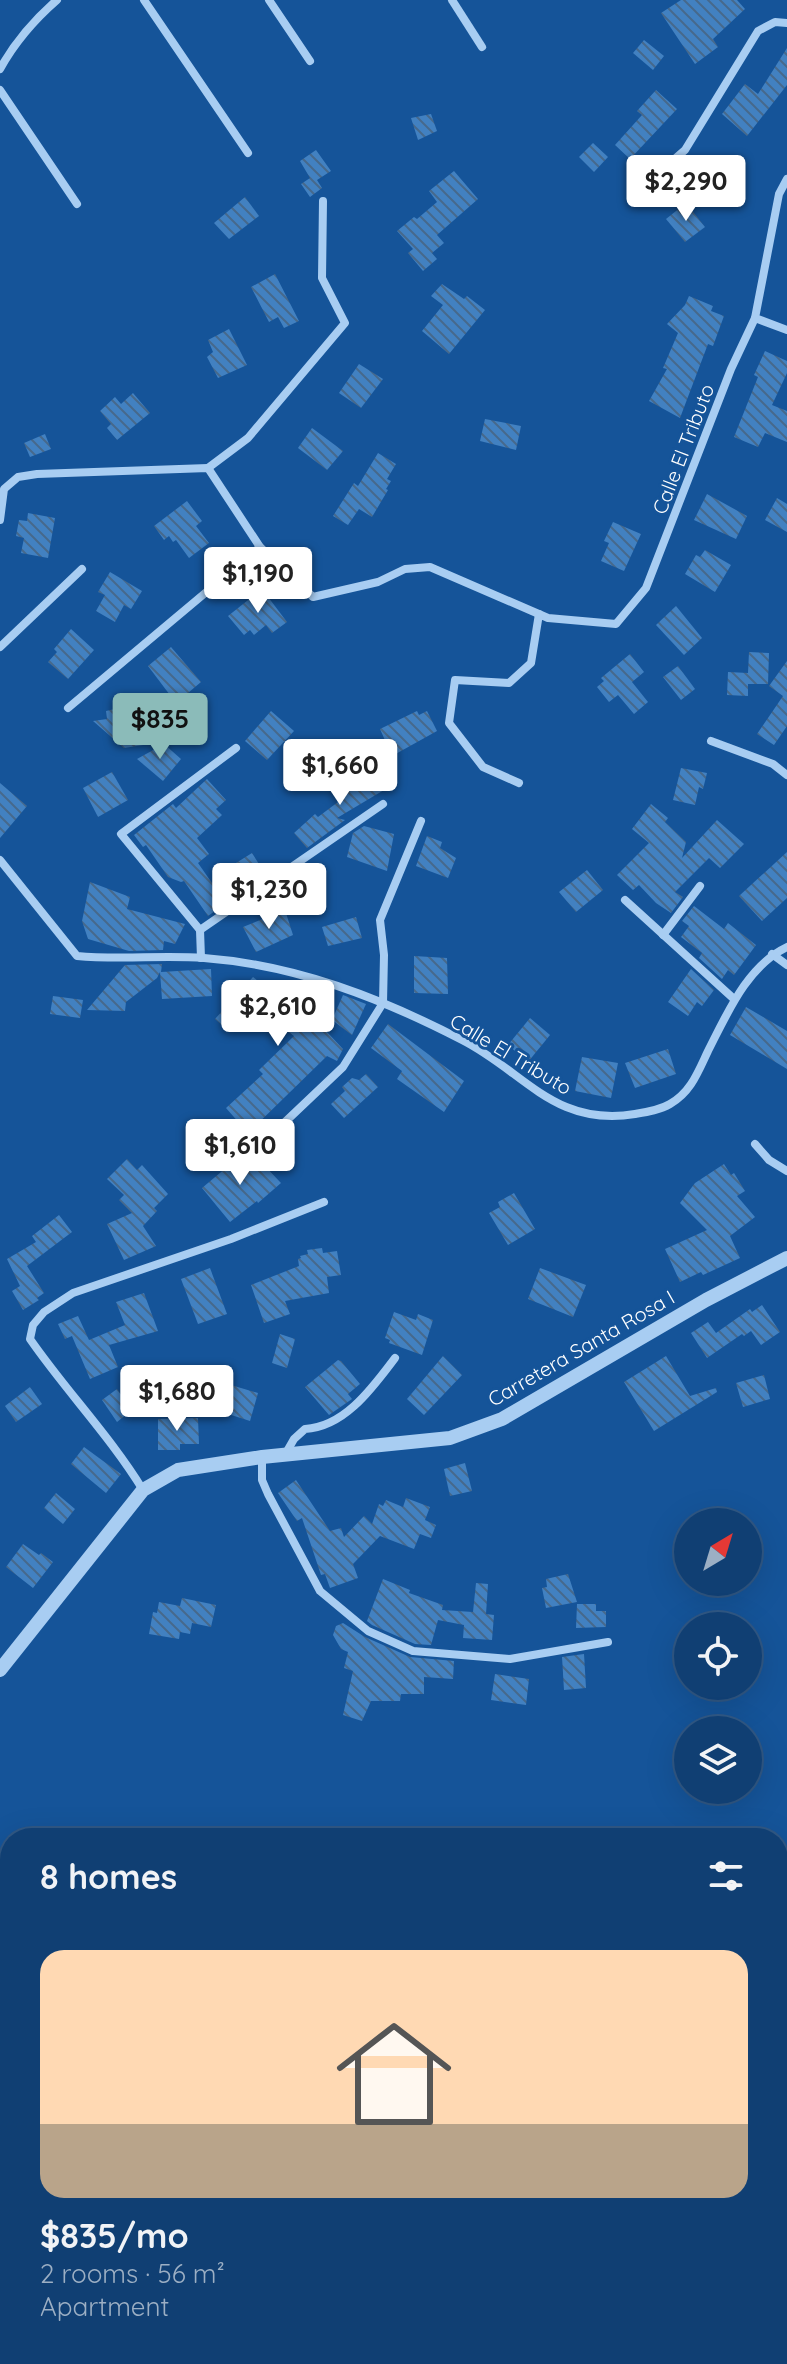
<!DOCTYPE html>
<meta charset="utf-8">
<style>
body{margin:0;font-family:Quicksand,sans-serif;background:#194678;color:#f1f3f6;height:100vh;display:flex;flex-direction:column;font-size:30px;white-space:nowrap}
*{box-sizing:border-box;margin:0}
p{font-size:26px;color:#9cafc4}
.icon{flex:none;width:44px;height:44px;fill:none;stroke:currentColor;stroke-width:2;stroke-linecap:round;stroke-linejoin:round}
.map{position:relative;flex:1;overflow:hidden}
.details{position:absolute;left:0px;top:1828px;width:788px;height:536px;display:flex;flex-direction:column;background:#103f73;border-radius:32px 32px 0 0;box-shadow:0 8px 32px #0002,0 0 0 2px #305885}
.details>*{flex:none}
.needle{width:52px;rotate:38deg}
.tools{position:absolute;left:674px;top:1508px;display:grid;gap:16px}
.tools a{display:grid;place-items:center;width:88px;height:88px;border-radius:50%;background:#103f73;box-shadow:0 8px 32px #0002,0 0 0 2px #305885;font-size:40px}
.price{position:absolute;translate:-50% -68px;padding:0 18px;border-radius:8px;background:#fff;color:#222;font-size:26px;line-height:52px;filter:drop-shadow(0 2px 4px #0008)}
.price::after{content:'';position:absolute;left:50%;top:48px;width:24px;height:18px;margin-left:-12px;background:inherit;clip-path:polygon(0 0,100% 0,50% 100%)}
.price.active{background:#8bbbb9;color:#111}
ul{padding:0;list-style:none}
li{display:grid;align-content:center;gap:16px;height:424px;padding:0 40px}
li span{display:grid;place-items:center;height:248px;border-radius:24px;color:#555}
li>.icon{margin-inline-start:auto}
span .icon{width:144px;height:144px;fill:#fffc;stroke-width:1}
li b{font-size:34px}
h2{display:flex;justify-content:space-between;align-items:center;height:96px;padding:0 40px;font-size:34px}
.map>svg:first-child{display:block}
.building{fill:url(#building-back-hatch)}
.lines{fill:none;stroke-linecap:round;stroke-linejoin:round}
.minor{stroke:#a8cdf2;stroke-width:8}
.tertiary{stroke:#a8cdf2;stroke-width:14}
.labels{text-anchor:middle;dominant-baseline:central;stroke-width:6;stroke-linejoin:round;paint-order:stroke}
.street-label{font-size:20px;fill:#fff;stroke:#155499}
</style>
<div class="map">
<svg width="787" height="2364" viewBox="0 0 787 2364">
<defs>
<pattern id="building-back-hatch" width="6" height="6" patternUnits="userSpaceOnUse" patternTransform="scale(2)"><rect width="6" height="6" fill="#4281c1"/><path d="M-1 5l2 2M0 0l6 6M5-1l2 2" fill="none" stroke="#46698c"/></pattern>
</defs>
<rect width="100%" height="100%" fill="#155499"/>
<!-- building -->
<g class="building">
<polygon points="681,0 737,0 745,9 713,39 718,47 695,64 661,13"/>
<polygon points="644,40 664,56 653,70 633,53"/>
<polygon points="787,48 787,85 747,136 722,114 745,84 758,94"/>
<polygon points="656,90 677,109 630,159 615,145 642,115 637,111"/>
<polygon points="431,114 437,131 418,140 411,118"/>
<polygon points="593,143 608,157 594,172 579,157"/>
<polygon points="316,150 331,171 317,180 322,188 310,197 301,184 310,178 300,161"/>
<polygon points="454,171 478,199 437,235 444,243 432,253 437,259 423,271 408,253 413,249 397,231 414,217 417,219 437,202 429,191"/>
<polygon points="245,197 259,216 229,239 214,223"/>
<polygon points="686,203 705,227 685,242 666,219"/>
<polygon points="275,274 299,321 284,328 278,317 269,322 251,287"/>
<polygon points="442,284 464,299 467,296 485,310 449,354 422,331 443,305 431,296"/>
<polygon points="689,296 713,306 711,311 724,316 713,346 708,344 680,418 649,401 667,369 663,368 678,333 667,324 685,305"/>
<polygon points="229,329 247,365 218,378 207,357 213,352 208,340"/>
<polygon points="765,351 787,361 787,373 772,405 787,411 787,442 765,433 758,447 734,437 758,377 754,375"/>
<polygon points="359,364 383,379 361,408 339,393"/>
<polygon points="133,393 150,413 117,440 107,428 111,424 100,411 115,397 121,404"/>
<polygon points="485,419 521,426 516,450 480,441"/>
<polygon points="312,428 343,451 327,470 298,448"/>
<polygon points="45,434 51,449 30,457 24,443"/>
<polygon points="378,453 396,464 387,479 391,481 386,489 388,490 372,517 359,509 348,525 333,516 354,483 358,486"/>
<polygon points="707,494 747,516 736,539 694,520"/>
<polygon points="777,498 787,504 787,532 765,520"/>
<polygon points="187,501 202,521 196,526 209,543 189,558 176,540 173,542 169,536 164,540 154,526"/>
<polygon points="28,513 55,518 48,558 21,553 24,538 16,536 19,520 27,521"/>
<polygon points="613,522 641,534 624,571 601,561 609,543 604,541"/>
<polygon points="705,550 731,565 715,592 685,574 696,555 700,557"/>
<polygon points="110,572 142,591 131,609 124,605 115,622 96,611 105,595 98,592"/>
<polygon points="262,589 287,622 272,633 266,625 254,635 250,630 244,635 228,616"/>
<polygon points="676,606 702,638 684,655 656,625"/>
<polygon points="71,629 94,650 68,679 48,662 57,652 54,649"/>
<polygon points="171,647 201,682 176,703 148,666"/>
<polygon points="749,652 769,653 768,684 748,684 748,674 748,696 727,695 728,672 748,673"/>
<polygon points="630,654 644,672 632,682 648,702 634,714 618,695 609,702 597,687 604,681 601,678"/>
<polygon points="787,661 787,726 774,745 757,734 783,696 769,686"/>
<polygon points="678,666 695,689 681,700 663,677"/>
<polygon points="128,706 129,714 137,713 143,745 124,748 93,721 107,719 106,711"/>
<polygon points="271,711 294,731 267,760 245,741"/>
<polygon points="417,711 419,715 427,711 437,731 392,756 380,729"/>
<polygon points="164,744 181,759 163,781 137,759"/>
<polygon points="681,768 707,773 703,789 699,787 695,805 673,800"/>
<polygon points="359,769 366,780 375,774 384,790 337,818 345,820 307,848 294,833 315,814 318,817 346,796 337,782"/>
<polygon points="112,772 128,800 98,817 83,788"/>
<polygon points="207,779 226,800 216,809 222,815 197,838 209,854 198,863 212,883 240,869 236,863 252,853 264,872 261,873 264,877 258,881 225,901 226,903 208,916 184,881 181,882 168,877 146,845 143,847 134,835 173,804 176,808"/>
<polygon points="0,783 27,806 0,838"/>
<polygon points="651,804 668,818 665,822 686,842 682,858 717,820 744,844 720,868 709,858 675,892 683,897 671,913 656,903 639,885 633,890 617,875 649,843 632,829"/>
<polygon points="364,826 394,834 387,871 347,857 353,833"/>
<polygon points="427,836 442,842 440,848 456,858 448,878 416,866"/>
<polygon points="787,852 787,898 762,921 739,896"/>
<polygon points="587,870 603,890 576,912 559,892"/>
<polygon points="90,882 130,897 127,909 185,924 175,944 164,941 163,950 129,951 88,939 82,921"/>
<polygon points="694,906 724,929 728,923 756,945 734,975 728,970 722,979 699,958 702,953 681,937 689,926 682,921"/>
<polygon points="285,910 293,935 256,952 243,927"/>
<polygon points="356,917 362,938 328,946 322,927"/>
<polygon points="414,956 447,958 448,994 414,993"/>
<polygon points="162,964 161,972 211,969 212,996 162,999 160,972 157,978 126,1002 125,1011 87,1010 125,965"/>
<polygon points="691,969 714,990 702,1006 697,1002 688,1016 668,1002"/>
<polygon points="253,977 282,1001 289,989 302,997 304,993 322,1004 312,1016 343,1049 337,1061 327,1056 248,1133 226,1108 263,1074 259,1070 294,1036 287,1031 288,1029 263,1013 247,1031 238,1024 230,1032 215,1019"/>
<polygon points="343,995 366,1004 352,1035 332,1020"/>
<polygon points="53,996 83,1000 80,1018 50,1014"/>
<polygon points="746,1007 787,1031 787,1069 730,1035"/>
<polygon points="530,1018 550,1035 528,1062 508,1045"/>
<polygon points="388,1024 464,1081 444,1112 397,1079 402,1071 371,1048"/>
<polygon points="668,1049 676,1074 635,1088 625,1063"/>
<polygon points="582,1057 618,1063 611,1098 575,1091"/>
<polygon points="366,1074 378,1087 344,1118 331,1104 345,1091 342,1087 352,1078 359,1080"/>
<polygon points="245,1152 261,1169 265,1166 281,1183 258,1203 257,1201 230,1222 202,1188"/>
<polygon points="127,1159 137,1170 142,1165 168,1194 154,1208 157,1211 143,1226 156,1246 124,1260 107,1224 132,1213 119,1200 124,1195 107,1179"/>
<polygon points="724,1164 731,1175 734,1173 745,1191 737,1196 755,1217 730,1236 740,1258 703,1275 701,1272 680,1282 665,1249 707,1230 680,1203 695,1183"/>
<polygon points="514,1193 535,1229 508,1245 489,1213 500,1207 498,1202"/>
<polygon points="59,1215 72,1232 27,1266 44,1293 37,1298 39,1300 23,1310 12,1291 20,1286 7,1259 36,1242 32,1236"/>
<polygon points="322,1248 323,1253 337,1251 341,1275 327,1277 329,1293 285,1301 290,1314 264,1323 251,1285 299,1266 298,1259 301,1258 300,1256 308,1254 307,1250"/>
<polygon points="210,1268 227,1314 198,1324 181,1279"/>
<polygon points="540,1268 586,1285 573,1317 528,1299"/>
<polygon points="144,1293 158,1331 109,1345 118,1367 90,1379 72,1336 65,1339 58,1324 78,1316 89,1340 125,1325 116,1302"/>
<polygon points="762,1305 780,1332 761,1345 751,1331 744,1336 742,1334 707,1358 691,1333 708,1322 716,1333 750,1309 752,1312"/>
<polygon points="394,1312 416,1320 418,1314 433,1320 422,1355 389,1343 390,1340 385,1338"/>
<polygon points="280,1334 295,1339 287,1368 272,1363"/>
<polygon points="443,1356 462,1375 424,1415 407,1399"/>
<polygon points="666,1356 690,1396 716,1388 717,1392 654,1431 624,1382"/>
<polygon points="338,1360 341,1361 360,1384 348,1394 352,1399 329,1415 305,1387"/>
<polygon points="188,1374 198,1383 203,1377 219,1392 196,1416 174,1395 177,1392 174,1389"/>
<polygon points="764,1375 770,1399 743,1407 736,1383"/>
<polygon points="231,1385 258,1393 250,1421 225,1413 224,1405"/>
<polygon points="30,1387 42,1404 16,1422 5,1406"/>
<polygon points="117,1389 132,1410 117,1422 102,1400"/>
<polygon points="198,1418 199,1444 180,1444 180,1450 158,1450 158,1419"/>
<polygon points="84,1447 121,1474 106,1493 71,1464"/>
<polygon points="465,1463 472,1491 450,1496 444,1469"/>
<polygon points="296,1480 330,1531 341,1528 344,1537 364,1516 372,1524 379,1504 383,1506 386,1500 403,1507 406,1498 430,1507 425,1520 436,1525 431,1538 420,1534 414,1549 380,1536 353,1564 358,1578 330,1588 325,1574 321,1575 302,1518 297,1521 278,1493"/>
<polygon points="56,1493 75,1509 63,1524 44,1508"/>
<polygon points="23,1544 39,1555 41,1553 53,1562 33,1588 6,1567"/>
<polygon points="568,1574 577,1602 546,1608 542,1588 547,1587 546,1579"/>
<polygon points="383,1579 410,1590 409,1593 443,1605 442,1610 473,1612 476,1583 488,1584 486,1614 494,1615 492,1640 463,1638 464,1625 438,1620 431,1645 415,1644 372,1625 367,1621"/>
<polygon points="182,1598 216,1605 211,1627 192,1623 190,1634 180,1632 179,1639 149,1634 153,1612 157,1613 159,1602 180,1606"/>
<polygon points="577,1604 596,1604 596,1611 606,1611 606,1627 576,1628"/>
<polygon points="343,1623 365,1637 410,1657 454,1661 453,1679 424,1677 424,1694 401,1694 400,1701 371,1701 362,1721 343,1715 353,1671 344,1668 348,1652 341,1649 333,1635 336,1626"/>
<polygon points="584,1654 586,1688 564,1690 562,1657"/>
<polygon points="495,1674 529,1679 526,1705 491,1700"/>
</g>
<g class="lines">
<!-- minor -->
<g class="minor">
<polyline points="144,0 248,153"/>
<polyline points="269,0 310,61"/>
<polyline points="452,0 482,47"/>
<path d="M0 69C15 42 34 20 57 0"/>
<polyline points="0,90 77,204"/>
<polyline points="787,179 779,194 755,318 787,330"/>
<polyline points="632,196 685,150 758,31 775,22 787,23"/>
<polyline points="208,468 248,438 345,323 322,278 323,201"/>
<polyline points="0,520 4,489 18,477 37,474 208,468 260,547 313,597 378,582 405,569 430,567 548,618 616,624 646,588 731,369 755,318"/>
<polyline points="0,647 82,569"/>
<polyline points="68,708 260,547"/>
<polyline points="711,741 773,764 787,775"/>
<polyline points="519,783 483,767 449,723 455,680 509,683 531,663 539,614"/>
<path d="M0 860 77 956C119 960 162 955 204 958 296 965 381 998 462 1040 525 1072 554 1127 635 1114 647 1112 660 1110 670 1104 691 1092 698 1072 708 1051 727 1014 747 966 787 947"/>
<polyline points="625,900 734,999"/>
<polyline points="200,930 383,804"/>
<polyline points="663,935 700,886"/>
<polyline points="772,954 787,965"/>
<polyline points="201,958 200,930 121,834 236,748"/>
<polyline points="265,1141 343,1067 383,1003 384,955 380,920 421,821"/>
<polyline points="755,1144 769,1160 787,1171"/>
<path d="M286 1453 294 1439 305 1429C345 1427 373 1387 395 1358"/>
<polyline points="262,1457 262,1480 268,1494 320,1591 368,1631 413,1651 510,1659 608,1642"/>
<path d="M143 1490C110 1436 66 1391 30 1339L33 1325 44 1312 73 1293 231 1239 324 1202"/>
</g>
<!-- tertiary -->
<polyline class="tertiary" points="0,1670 143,1490 178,1470 262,1457 450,1438 502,1419 706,1300 787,1258"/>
</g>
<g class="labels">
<!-- street labels -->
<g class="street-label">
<text transform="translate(683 449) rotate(-69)">Calle El Tributo</text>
<text transform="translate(511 1054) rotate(31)">Calle El Tributo</text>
<text transform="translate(581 1348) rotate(-30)">Carretera Santa Rosa I</text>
</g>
</g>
</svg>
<div class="tools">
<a><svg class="needle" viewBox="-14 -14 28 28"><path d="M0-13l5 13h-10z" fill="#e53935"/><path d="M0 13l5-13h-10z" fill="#9cafc4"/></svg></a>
<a><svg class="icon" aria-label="locate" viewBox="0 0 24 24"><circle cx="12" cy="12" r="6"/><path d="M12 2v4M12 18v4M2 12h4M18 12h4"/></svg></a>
<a><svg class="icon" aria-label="layers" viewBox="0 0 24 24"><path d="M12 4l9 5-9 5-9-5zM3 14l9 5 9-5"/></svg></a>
</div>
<b class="price" style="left:686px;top:223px">$2,290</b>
<b class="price" style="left:258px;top:615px">$1,190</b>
<b class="price active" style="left:160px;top:761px">$835</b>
<b class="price" style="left:340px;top:807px">$1,660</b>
<b class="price" style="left:269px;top:931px">$1,230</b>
<b class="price" style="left:278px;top:1048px">$2,610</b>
<b class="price" style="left:240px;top:1187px">$1,610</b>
<b class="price" style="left:177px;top:1433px">$1,680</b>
<section class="details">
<h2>8 homes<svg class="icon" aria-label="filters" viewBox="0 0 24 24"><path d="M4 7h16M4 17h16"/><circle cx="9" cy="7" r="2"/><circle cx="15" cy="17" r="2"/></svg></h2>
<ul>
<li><span style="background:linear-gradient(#ffd9b3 70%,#b9a48a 0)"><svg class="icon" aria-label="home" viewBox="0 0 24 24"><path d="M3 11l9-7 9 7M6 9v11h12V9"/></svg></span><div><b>$835/mo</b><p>2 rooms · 56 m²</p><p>Apartment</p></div></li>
</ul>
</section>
</div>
